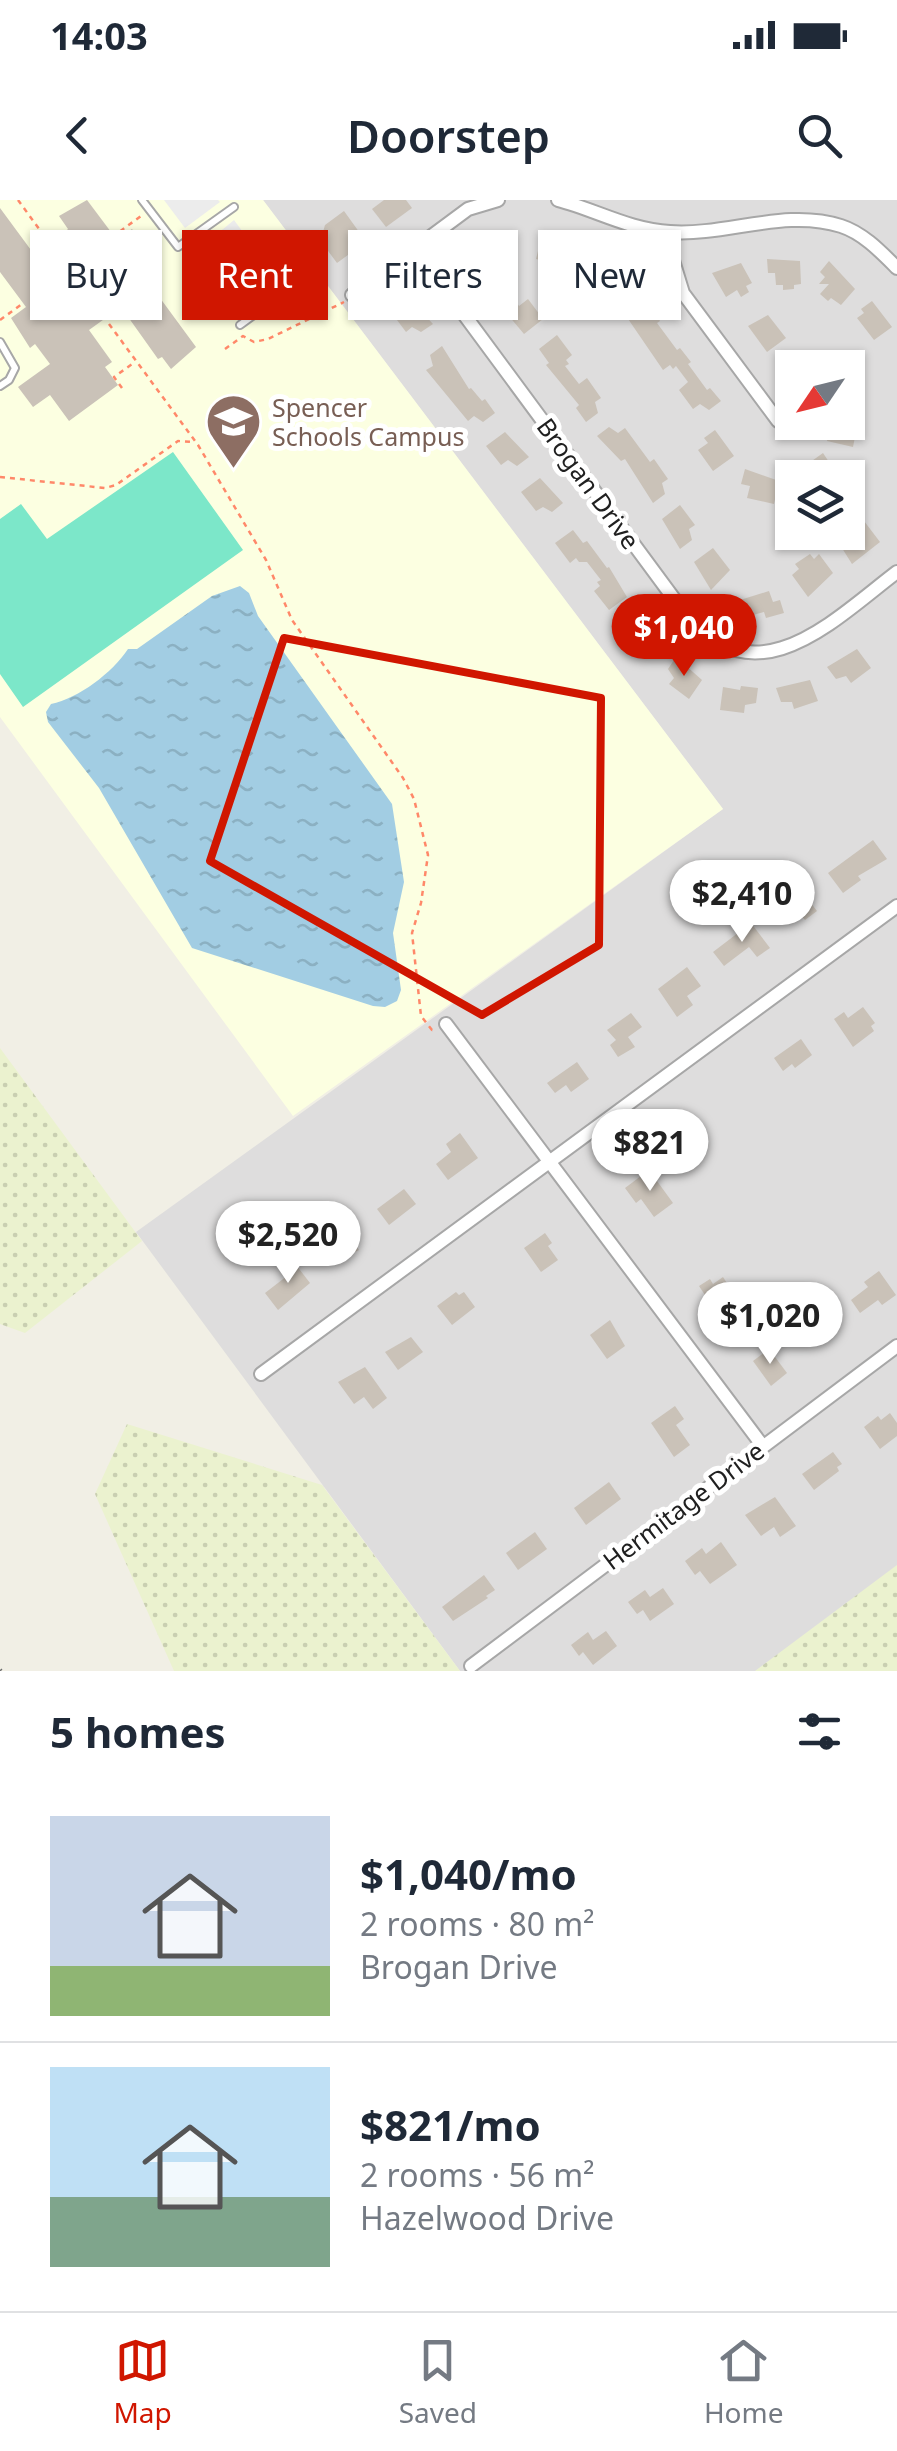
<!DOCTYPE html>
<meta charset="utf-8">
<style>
body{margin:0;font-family:"Noto Sans",sans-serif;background:#f2f2f3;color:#1f2937;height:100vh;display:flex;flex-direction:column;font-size:38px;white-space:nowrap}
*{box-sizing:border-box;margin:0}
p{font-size:32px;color:#747a83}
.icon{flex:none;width:55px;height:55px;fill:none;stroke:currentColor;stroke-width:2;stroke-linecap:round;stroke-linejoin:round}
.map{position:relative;height:1471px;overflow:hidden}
.details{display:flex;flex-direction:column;background:#fff;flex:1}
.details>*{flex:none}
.guide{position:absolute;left:30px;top:30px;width:838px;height:90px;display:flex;gap:20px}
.needle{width:65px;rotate:235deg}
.fabs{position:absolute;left:775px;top:150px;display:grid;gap:20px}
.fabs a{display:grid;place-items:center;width:90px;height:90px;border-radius:0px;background:#fff;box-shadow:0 2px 8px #0004;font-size:50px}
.price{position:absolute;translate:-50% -85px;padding:0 22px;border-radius:35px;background:#fff;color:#222;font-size:32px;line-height:65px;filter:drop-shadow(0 2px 5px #0008)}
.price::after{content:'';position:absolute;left:50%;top:60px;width:30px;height:22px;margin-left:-15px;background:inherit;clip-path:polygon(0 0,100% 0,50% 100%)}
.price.current{background:#d01600;color:#fff}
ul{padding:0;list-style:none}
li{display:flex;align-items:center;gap:30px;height:250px;padding:0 50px}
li+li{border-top:2px solid #e0e1e3}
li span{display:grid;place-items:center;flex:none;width:280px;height:200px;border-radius:0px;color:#555}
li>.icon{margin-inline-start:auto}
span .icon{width:120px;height:120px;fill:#fffc;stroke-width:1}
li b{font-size:42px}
h2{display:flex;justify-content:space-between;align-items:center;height:120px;padding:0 50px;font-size:42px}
.pill{padding:0 35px;border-radius:0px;background:#fff;box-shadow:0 2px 8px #0004;font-size:35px;line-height:90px}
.pill.current{background:#d01600;color:#fff}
.status{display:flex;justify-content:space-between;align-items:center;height:70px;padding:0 50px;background:#fff;direction:ltr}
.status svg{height:28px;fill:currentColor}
header{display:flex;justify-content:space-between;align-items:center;height:130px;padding:0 50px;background:#fff;font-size:45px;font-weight:600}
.menu{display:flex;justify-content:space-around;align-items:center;height:140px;border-top:2px solid #e0e1e3;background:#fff;font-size:28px;color:#747a83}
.menu a{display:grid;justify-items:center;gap:5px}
.menu .current{color:#d01600}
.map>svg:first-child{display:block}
.residential{fill:#dedddd;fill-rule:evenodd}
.education{fill:#fcffe1}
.farmland{fill:url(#farmland-dots)}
.pitch{fill:#7ce7c9}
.parking{fill:#ececec}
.water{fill:url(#water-ripples)}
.building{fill:#cac2b8}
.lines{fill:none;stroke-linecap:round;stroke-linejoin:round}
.service-casing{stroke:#a7a7a7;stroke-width:10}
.minor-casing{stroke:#a7a7a7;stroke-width:16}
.path{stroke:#ff8869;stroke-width:2.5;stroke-dasharray:5 5;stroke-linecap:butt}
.service{stroke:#fff;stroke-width:6}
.minor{stroke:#fff;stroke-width:12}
.rail{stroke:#6e6e6e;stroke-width:4;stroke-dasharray:20 20;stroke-linecap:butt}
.marked{fill:none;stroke:#d01600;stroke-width:8;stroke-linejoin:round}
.labels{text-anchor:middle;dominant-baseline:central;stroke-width:10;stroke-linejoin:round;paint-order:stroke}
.education-label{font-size:25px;fill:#785e54;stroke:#fff;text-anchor:start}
.street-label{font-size:25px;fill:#202020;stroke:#fff}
</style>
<div class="status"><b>14:03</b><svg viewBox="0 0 49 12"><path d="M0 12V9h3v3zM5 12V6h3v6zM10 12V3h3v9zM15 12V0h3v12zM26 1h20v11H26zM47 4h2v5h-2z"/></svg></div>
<header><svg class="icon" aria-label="back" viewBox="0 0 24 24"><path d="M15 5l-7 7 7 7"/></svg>Doorstep<svg class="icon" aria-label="search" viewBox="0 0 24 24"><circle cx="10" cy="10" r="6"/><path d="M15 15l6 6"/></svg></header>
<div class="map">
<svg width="897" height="1471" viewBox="0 0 897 1471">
<defs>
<pattern id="farmland-dots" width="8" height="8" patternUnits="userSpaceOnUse" patternTransform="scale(2.5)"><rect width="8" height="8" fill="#ebf2cf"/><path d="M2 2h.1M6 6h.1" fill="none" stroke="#c9cfb1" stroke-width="1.8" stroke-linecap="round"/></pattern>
<pattern id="water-ripples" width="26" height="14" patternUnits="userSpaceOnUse" patternTransform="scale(2.5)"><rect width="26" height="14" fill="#a2cde3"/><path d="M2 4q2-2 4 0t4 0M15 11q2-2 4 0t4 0" fill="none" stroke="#8bb0c2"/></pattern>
</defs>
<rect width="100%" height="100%" fill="#f1efe5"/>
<!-- residential -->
<path class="residential" d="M263 0H897V1367L756 1471H460L136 1032 723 609ZM792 168H848V222H792ZM792 278H848V332H792Z"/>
<!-- education -->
<polygon class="education" points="0,0 263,0 723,609 293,916 0,517"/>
<!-- farmland -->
<g class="farmland">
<polygon points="0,848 142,1041 25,1133 0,1124"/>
<polygon points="127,1224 322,1285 460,1471 174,1471 95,1294"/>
<polygon points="897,1365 897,1471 755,1471"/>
</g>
<!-- pitch -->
<polygon class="pitch" points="173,252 243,350 23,507 0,474 0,319 21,304 47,339"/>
<!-- parking -->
<g class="parking">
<polygon points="164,0 218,0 220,2 185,28"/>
<polygon points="234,20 280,82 244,109 246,112 234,114 189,50 199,49"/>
</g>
<!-- water -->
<path class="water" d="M240 386 249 393 258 416 392 604 404 682 393 733 401 790 397 801 385 807 373 806 192 748 99 588 48 522 46 512 51 504C79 498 112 473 128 449H137L212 396Z"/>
<!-- building -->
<g class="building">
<polygon points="87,0 117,40 132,29 141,42 144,40 155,56 138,68 196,147 171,169 162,157 158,159 121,107 89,130 112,162 105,167 118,185 69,221 50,195 33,207 18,187 50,164 35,144 30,148 11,118 26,107 0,72 0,8 56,84 87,62 65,32 68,29 59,16"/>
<polygon points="384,0 406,0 412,8 386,27 372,9"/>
<polygon points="344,11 362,36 349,48 352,52 337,63 317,36 323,32 325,25"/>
<polygon points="543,31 579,46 573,69 564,66 562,73 542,67 544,61 536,59"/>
<polygon points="494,37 500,46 507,42 515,52 505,65 508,70 487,88 469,62 486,51 482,46"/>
<polygon points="597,50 632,65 620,94 586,77"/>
<polygon points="767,59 800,61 801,84 794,85 794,89 783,90 783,85 776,85 775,73 768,73"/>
<polygon points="829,61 855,89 841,105 831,98 828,101 820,94 829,84 819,84 825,77 820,72"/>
<polygon points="741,63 752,83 746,86 749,92 741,97 737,90 726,97 712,73"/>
<polygon points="646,97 660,121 657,123 677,150 680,148 691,162 688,164 707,190 710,188 721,201 709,210 700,204 693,209 679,190 688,182 676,166 673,169 670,165 663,170 624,113"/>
<polygon points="409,98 433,124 421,132 412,127 406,132 391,112"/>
<polygon points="528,99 543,119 524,134 503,109 515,100 519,106"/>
<polygon points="872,101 892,127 874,140 857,118 864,113 861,109"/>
<polygon points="768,115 786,138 767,152 748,126"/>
<polygon points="557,135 572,155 566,160 569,164 565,166 579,184 587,178 601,198 595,202 598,213 586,222 576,208 579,205 546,165 549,163 539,149"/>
<polygon points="442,146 469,189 471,188 482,201 485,199 495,213 483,222 474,216 468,221 426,170 433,166 430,155"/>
<polygon points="848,212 859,214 858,222 864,223 862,233 856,232 853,247 827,241 831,222 848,222"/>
<polygon points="609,227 618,233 625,228 650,262 654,259 668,279 662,283 665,294 653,303 625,259 621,261 597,236"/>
<polygon points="715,230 734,256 713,271 698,250 708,243 704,238"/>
<polygon points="505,232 529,257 517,266 508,260 501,265 486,246"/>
<polygon points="823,253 831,265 827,268 834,278 788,278"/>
<polygon points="745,269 779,281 774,304 747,298 750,286 741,284"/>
<polygon points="540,278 563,303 552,312 543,307 536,311 521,292"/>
<polygon points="680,305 695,325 689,329 692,340 680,349 662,319"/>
<polygon points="861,317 880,342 852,364 835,337 848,332 848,328"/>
<polygon points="573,330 583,343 587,341 607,368 609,367 627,397 609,410 594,391 600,386 597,382 601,380 587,362 579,362 576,358 570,363 555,343"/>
<polygon points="713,348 730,370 711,390 694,362"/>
<polygon points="810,354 814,359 819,354 833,373 808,397 792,375 799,369 795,364"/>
<polygon points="769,391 773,402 780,400 784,413 766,418 764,412 745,417 740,400"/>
<polygon points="643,413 661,443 643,456 625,433 634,426 631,421"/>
<polygon points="857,449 871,468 851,483 846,476 836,479 827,467"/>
<polygon points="676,457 702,480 689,499 669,484 674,478 668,469"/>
<polygon points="810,480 818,501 794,509 792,502 781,502 776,488"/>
<polygon points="741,486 758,488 756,503 745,505 744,513 720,510 723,487 740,490"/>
<polygon points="873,640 887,659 858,676 861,680 843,693 828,673"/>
<polygon points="800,689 817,711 805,720 799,713 791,719 780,704"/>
<polygon points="751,723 770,748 757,757 749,747 724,766 713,752"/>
<polygon points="687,767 701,786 687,796 693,805 677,817 658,789"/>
<polygon points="863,807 875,823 871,826 874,831 853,847 834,819 844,812 848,818"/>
<polygon points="631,813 642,827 628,837 635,847 618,857 610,845 616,840 607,830"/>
<polygon points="801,839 812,855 795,868 792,864 783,871 774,858"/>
<polygon points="577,862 589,879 571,892 566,885 555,893 547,883"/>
<polygon points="460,933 478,958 448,980 436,964 451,952 446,944"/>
<polygon points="649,970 673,1003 654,1017 641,999 636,1003 625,988"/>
<polygon points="404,989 416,1004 389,1025 377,1009"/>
<polygon points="326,1028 334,1039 345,1031 359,1050 330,1065 311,1039"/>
<polygon points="545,1033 552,1043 548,1046 558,1060 541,1072 524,1048"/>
<polygon points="293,1061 310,1083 278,1110 265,1093 287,1076 282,1069"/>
<polygon points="879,1071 896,1095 882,1105 878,1100 860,1113 851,1100 868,1087 864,1082"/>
<polygon points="723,1077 738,1100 717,1113 699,1086 710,1079 713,1084"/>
<polygon points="456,1092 459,1095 464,1092 475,1107 452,1125 437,1106"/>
<polygon points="610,1120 625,1146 607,1159 590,1135"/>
<polygon points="411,1137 423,1152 398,1170 385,1152"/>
<polygon points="769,1149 787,1173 771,1186 753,1161"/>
<polygon points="365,1167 387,1198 373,1209 364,1197 354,1204 338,1182"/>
<polygon points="675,1206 684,1219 676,1225 690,1245 674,1257 651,1223"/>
<polygon points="890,1213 897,1223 897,1236 880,1249 864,1227 878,1216 881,1220"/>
<polygon points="833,1252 842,1264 837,1267 839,1271 814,1290 802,1274"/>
<polygon points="609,1282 621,1299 586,1325 574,1308"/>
<polygon points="775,1297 796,1326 780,1337 774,1327 761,1336 745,1315"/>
<polygon points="535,1332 547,1349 518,1370 506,1353"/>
<polygon points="721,1342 737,1365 710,1384 700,1371 695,1375 685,1361 702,1348 706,1354"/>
<polygon points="484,1375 495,1390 486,1396 488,1398 453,1421 442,1407"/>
<polygon points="663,1388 674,1404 650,1421 643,1410 637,1414 628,1402 645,1390 650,1397"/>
<polygon points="606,1431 617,1446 593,1465 583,1452 579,1456 571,1445 588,1432 593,1440"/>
</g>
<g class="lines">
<defs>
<g id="service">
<polyline points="142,0 178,47 234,7"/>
<polyline points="240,125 291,88 291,83"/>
<polyline points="0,142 15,168 9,180 0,186"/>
</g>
<g id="minor">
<path d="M558 0C596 10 630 30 670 32 727 36 785 8 841 26 863 33 881 52 897 68"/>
<polyline points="671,33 671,54 683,93 778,221"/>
<path d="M415 48 686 415C757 501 835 419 897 372"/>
<polyline points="352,95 468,9 498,0"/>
<polyline points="446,824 762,1245"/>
<polyline points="261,1174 897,706"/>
<polyline points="471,1466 897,1146"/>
</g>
</defs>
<!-- service casing -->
<use href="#service" class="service-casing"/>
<!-- minor casing -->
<use href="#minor" class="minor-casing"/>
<!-- path -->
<g class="path">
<polyline points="18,0 69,70"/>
<polyline points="117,38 115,35 141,16"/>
<polyline points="0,120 22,104"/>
<polyline points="109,124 198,245 266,360 292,420 403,578 414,599 428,655 421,703 412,733 421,816 432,830 436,829"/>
<polyline points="225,149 243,136 254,142 268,139 344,102"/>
<polyline points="122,188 114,177 135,162"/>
<polyline points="0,277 105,288 116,285 178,241 194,242"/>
</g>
<!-- service -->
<use href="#service" class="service"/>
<!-- minor -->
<use href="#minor" class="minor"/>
<!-- rail -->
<polyline class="rail" points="0,1470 1,1471"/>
</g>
<!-- marked area -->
<path class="marked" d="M284 438 601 498 599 745 482 815 210 661Z"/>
<!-- icons -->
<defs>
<symbol id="school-pin" viewBox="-11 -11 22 30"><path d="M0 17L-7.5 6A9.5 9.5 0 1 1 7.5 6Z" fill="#8d6e63" stroke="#fff"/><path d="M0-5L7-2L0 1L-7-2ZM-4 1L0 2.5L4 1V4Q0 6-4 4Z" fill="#fff"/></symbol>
</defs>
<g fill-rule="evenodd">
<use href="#school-pin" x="202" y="190" width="63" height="86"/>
</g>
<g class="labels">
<!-- education labels -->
<g class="education-label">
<text x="272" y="207">Spencer<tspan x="272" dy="29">Schools Campus</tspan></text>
</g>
<!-- street labels -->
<g class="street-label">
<text transform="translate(589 283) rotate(54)">Brogan Drive</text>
<text transform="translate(683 1305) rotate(-37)">Hermitage Drive</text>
</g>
</g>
</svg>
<div class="fabs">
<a><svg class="needle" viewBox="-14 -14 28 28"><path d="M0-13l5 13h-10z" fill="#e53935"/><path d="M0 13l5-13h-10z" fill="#747a83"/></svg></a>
<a><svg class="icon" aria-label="layers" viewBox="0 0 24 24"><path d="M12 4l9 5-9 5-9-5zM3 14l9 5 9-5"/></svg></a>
</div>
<b class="price current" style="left:684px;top:479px">$1,040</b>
<b class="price" style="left:742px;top:745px">$2,410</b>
<b class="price" style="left:650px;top:994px">$821</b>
<b class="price" style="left:288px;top:1086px">$2,520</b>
<b class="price" style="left:770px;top:1167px">$1,020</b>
<div class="guide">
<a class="pill">Buy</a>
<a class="pill current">Rent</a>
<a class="pill">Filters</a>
<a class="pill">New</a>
</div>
</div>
<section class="details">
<h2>5 homes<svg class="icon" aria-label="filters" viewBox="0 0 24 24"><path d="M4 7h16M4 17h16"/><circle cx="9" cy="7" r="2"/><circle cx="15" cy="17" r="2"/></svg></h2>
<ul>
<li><span style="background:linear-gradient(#c9d6e8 75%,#8fb573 0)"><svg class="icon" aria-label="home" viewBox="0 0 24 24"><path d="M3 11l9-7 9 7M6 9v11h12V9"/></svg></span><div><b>$1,040/mo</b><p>2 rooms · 80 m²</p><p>Brogan Drive</p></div></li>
<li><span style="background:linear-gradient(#bfe0f5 65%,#7fa58c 0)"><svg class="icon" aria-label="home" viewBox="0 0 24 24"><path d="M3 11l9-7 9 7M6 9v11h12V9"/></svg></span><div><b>$821/mo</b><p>2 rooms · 56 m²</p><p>Hazelwood Drive</p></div></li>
</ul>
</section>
<nav class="menu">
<a class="current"><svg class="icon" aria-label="map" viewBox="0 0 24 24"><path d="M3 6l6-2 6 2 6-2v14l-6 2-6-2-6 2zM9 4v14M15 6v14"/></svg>Map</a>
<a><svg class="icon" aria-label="saved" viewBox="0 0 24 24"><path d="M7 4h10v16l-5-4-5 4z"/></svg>Saved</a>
<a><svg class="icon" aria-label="home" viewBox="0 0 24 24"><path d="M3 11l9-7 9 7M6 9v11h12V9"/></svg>Home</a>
</nav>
